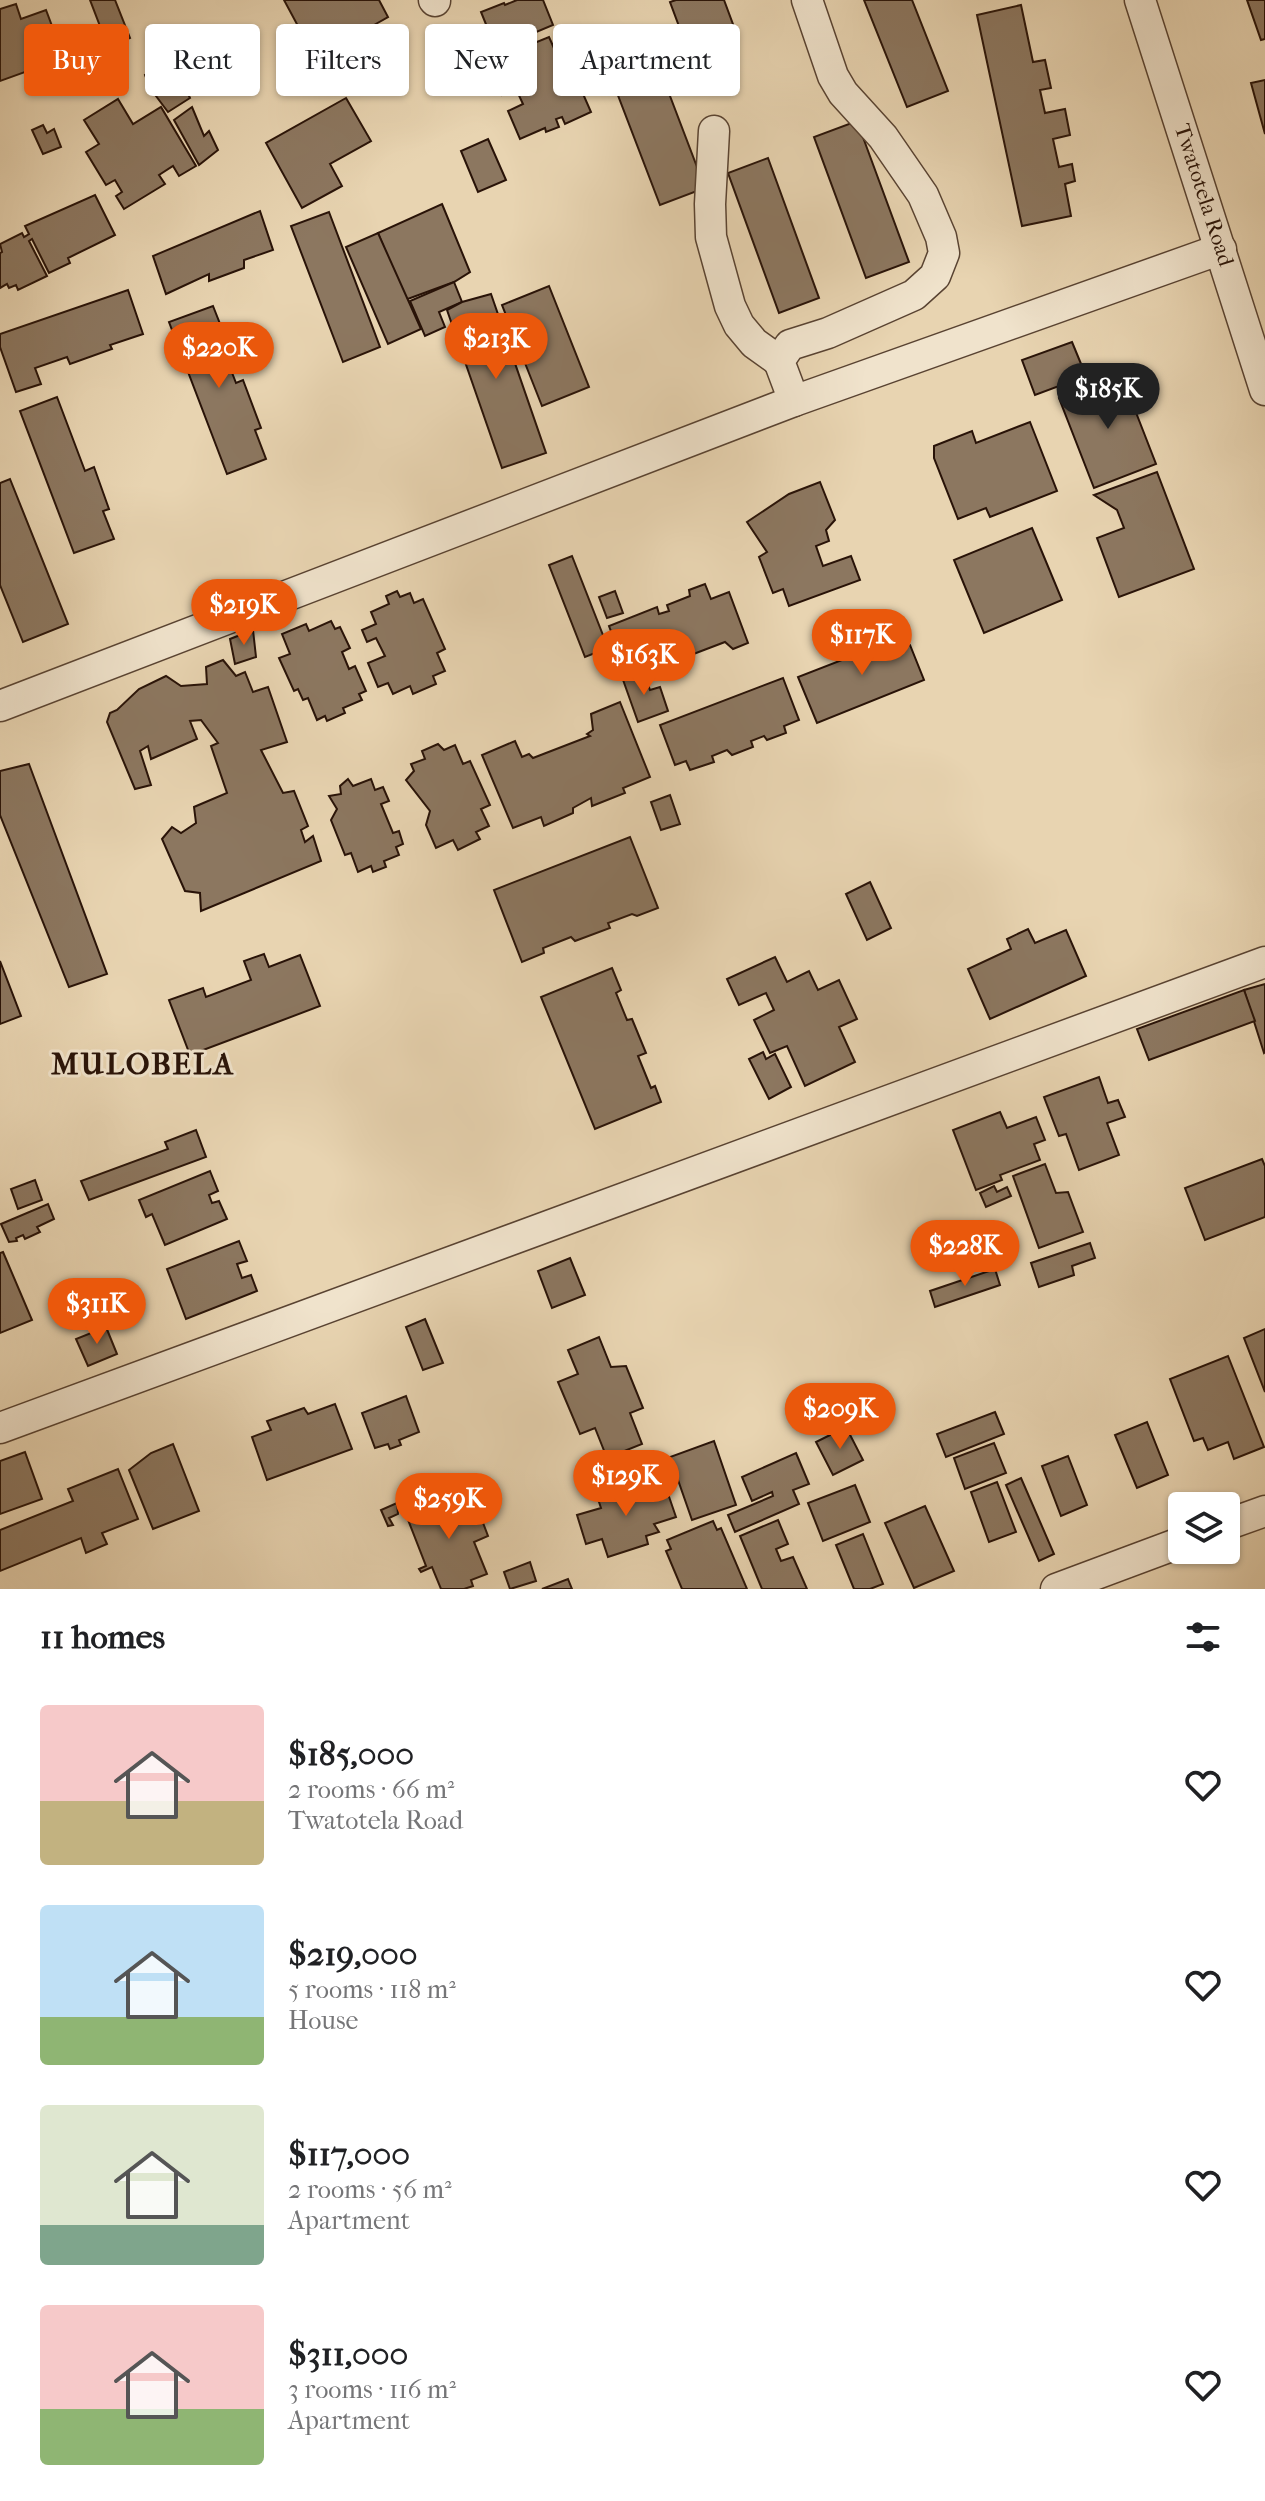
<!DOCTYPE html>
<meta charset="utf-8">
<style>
body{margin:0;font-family:"IM FELL French Canon",serif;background:#f2f2f2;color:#202124;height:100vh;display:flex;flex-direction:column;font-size:30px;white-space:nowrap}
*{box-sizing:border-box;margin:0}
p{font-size:26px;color:#757577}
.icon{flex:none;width:44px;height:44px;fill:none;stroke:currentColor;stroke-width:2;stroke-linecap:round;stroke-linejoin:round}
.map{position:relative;height:1589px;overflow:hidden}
.drawer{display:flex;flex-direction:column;background:#fff;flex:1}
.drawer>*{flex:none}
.hud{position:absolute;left:24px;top:24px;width:800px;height:72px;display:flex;gap:16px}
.buttons{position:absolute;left:1168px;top:1492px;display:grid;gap:16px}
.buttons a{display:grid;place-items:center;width:72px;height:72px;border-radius:8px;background:#fff;box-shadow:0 2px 6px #0004;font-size:40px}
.price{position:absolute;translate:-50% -68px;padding:0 18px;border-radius:28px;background:#ea580c;color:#fff;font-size:26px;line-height:52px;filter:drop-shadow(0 2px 4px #0008)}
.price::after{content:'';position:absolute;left:50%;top:48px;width:24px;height:18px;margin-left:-12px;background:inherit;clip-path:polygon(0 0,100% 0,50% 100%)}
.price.current{background:#222;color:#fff}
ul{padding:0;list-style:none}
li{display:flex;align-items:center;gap:24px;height:200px;padding:0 40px}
li span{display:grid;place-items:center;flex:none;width:224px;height:160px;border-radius:8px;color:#555}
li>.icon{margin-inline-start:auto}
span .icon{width:96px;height:96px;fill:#fffc;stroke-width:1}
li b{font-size:34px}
h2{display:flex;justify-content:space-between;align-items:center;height:96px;padding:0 40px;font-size:34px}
.tag{padding:0 28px;border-radius:8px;background:#fff;box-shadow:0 2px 6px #0004;font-size:28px;line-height:72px}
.tag.current{background:#ea580c;color:#fff}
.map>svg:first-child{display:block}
.building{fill:#8c7760;stroke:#291308;stroke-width:2}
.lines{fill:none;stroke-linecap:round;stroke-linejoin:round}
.minor-casing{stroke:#594332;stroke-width:33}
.minor{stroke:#f0e3cc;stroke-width:30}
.labels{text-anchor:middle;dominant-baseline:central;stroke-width:6;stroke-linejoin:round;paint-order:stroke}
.street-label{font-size:22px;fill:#291308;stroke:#f0e3cc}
.district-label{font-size:30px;font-weight:bold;letter-spacing:2px;fill:#291308;stroke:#f0e3cc}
</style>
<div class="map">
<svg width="1265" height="1589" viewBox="0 0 1265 1589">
<rect width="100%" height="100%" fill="#e8d4b1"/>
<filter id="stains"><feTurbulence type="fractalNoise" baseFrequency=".0025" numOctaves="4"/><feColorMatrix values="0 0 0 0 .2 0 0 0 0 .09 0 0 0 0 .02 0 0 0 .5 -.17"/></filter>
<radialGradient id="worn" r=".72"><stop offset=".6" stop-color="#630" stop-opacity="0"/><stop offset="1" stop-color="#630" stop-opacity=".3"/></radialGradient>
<!-- building -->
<g class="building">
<polygon points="90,0 115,0 130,38 108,47"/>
<polygon points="284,0 379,0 388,17 374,25 387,48 327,80"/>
<polygon points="517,0 543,0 553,25 496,49 481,12 504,3 505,5"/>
<polygon points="676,0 724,0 734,27 686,45 670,2"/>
<polygon points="864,0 912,0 948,91 907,107"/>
<polygon points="1247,0 1265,0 1265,39 1261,40"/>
<polygon points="16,4 21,19 46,10 61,50 36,59 39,67 0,81 0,9"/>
<polygon points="1021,5 1033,62 1045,60 1051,88 1040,90 1045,113 1065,109 1070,135 1053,139 1059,167 1072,164 1075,181 1065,184 1071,216 1022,226 977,15"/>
<polygon points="646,33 705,188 660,205 601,51"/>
<polygon points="549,37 562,66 569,62 591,112 565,124 562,117 556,119 559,127 546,132 545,128 520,139 508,111 523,104 516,89 502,95 487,62 506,54 503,50 529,38 532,44"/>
<polygon points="171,59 190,98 168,112 150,88 145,75"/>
<polygon points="1265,80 1265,134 1251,83"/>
<polygon points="346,98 371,141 330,164 342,186 302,208 266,143"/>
<polygon points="118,99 133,124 161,107 196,166 179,176 173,166 159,175 165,184 124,209 116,196 122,192 115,180 106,185 86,152 99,144 84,120"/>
<polygon points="192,107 204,136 209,131 218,150 199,165 174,120"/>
<polygon points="857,121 909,262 866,278 814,137"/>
<polygon points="43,125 47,133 54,129 61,147 43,154 32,130"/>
<polygon points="488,139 506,180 478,192 461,151"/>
<polygon points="768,158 819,298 779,313 728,173"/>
<polygon points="95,195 115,235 68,258 70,263 49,273 32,239 29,241 47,276 18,290 16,285 9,288 7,284 0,288 0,253 2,252 0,244 22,233 24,237 29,234 25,226"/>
<polygon points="442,204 470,272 454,282 405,300 378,233"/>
<polygon points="260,211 273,250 244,260 244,268 209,281 209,274 166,294 153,256"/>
<polygon points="329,212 380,347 343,362 291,226"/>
<polygon points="378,233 421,329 388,344 346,247"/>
<polygon points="454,282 462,302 439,312 445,327 425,336 410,301"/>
<polygon points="549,286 589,387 542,406 502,305"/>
<polygon points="128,290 143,334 110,345 112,349 70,364 67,357 35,368 41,384 16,392 0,347 0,334"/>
<polygon points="491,294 546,453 502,468 447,310 462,302"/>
<polygon points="213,306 222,329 216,331 236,383 243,380 261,428 255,430 266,459 227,474 169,322"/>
<polygon points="1072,342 1086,376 1035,395 1022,360"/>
<polygon points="1121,374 1156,464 1094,488 1059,398"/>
<polygon points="57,397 85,471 94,467 109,509 103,511 114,539 74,553 20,411"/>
<polygon points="1030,422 1057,491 990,517 986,508 958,519 934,458 934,446 972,431 976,443"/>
<polygon points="1157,472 1194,569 1119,597 1097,538 1124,528 1117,510 1094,495"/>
<polygon points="10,479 68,624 23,642 0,585 0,483"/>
<polygon points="820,482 835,520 826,530 829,541 816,546 823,566 851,556 860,580 789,606 783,589 773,593 759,557 767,552 747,522 789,494"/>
<polygon points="1032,528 1062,600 984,633 954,560"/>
<polygon points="572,556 608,648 585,657 549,565"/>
<polygon points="705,584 711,599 729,592 748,643 733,649 725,642 649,671 646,664 626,671 609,626 657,607 659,614 669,611 667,605 690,596 689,590"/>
<polygon points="397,591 400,597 410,593 414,603 423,599 445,649 437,653 445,671 433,676 436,684 413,694 410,686 393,694 388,683 378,687 368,663 385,656 376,638 367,642 362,630 376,624 371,612 389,604 386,596"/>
<polygon points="615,591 623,613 607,618 599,597"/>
<polygon points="331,621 335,629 340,627 350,648 342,652 349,669 355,666 366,691 359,694 362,700 343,708 345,713 327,721 325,716 317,720 308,698 303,700 298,689 294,691 279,658 290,654 282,634 306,624 309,631"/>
<polygon points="893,629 910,645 924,680 817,723 798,677 873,648 869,639"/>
<polygon points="253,630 256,657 235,664 230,639"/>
<polygon points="223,660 236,676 245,672 253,692 268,687 287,742 261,750 283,793 294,791 308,826 301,830 305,842 313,836 321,861 201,911 200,893 185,891 162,839 172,827 181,833 196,823 194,807 227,793 211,746 218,743 201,720 190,721 197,739 151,759 148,746 140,751 151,785 135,789 107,722 110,713 117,710 139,689 166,676 181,686 207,684 206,667"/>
<polygon points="643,670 650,690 660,687 668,711 638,722 622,677"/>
<polygon points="783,678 799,720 784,726 786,733 767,740 764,736 751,741 753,747 732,755 727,750 712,756 714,762 690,770 686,761 675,765 660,725"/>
<polygon points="620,702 650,777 623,788 625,793 592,806 591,798 573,808 573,813 544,826 541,817 513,828 482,755 515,741 522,757 529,754 533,758 590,736 587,734 593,730 591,714"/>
<polygon points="438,744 444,750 455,745 463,764 470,761 490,805 481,809 489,826 476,832 480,839 458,850 453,840 436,848 426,825 430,811 406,780 414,771 411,764 425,759 422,751"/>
<polygon points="29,764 107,974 69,987 0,815 0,771"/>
<polygon points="348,779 353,786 371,779 375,790 383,787 389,801 381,804 393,833 399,831 403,844 396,847 399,855 384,861 386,867 373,872 371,866 358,872 351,853 345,855 331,820 337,809 329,796 341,794 340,786"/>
<polygon points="670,795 680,824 661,830 651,802"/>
<polygon points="630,837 658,908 637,916 632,914 608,923 610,928 575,941 571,937 543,948 544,953 522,962 494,890"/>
<polygon points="870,882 891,928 867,940 846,894"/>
<polygon points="1028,929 1035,943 1066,930 1086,976 990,1019 968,969 1011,949 1007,939"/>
<polygon points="264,954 269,967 300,955 320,1006 190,1055 169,1000 203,988 206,997 251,980 244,961"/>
<polygon points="775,957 787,982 809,971 818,990 839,980 857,1019 839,1027 855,1062 805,1086 787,1046 770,1053 754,1020 774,1010 766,993 739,1005 727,979"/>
<polygon points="0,961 21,1016 0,1024"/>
<polygon points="612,968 621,990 616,993 627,1020 632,1019 646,1053 638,1056 651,1088 655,1086 661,1102 595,1129 541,997"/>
<polygon points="1265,984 1265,1052 1264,1053 1244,990"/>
<polygon points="1244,990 1255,1021 1149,1060 1137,1029"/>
<polygon points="763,1052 766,1059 775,1054 791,1087 769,1099 749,1059"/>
<polygon points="1099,1077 1108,1103 1118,1100 1125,1117 1107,1123 1119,1155 1079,1170 1066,1134 1059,1136 1044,1097"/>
<polygon points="1000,1112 1007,1128 1036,1117 1045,1140 1034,1144 1040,1160 1000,1175 1002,1180 976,1190 953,1130"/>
<polygon points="196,1130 206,1157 89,1200 81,1181 168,1149 165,1142"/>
<polygon points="1262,1159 1265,1166 1265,1217 1205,1240 1185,1188"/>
<polygon points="1045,1164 1056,1193 1068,1192 1083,1232 1039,1248 1013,1176"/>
<polygon points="210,1171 218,1191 209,1195 212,1203 219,1201 227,1219 165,1245 152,1214 146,1217 139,1200"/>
<polygon points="35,1180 42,1200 18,1209 11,1189"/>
<polygon points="994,1186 997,1192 1007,1187 1011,1196 986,1207 980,1193"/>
<polygon points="48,1204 54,1219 37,1227 40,1232 25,1239 23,1235 16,1238 17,1241 9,1242 1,1224"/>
<polygon points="239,1241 247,1261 237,1264 242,1278 251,1275 257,1291 186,1319 167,1269"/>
<polygon points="1090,1243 1095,1258 1072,1266 1074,1275 1039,1287 1031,1263"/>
<polygon points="3,1252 32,1320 0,1333 0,1253"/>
<polygon points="570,1258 585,1295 552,1308 538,1271"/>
<polygon points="995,1269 1000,1285 935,1307 930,1291"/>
<polygon points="425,1319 443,1363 423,1370 406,1327"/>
<polygon points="106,1327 117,1354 88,1366 76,1339"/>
<polygon points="1265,1329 1265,1392 1244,1338"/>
<polygon points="599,1337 611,1367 626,1366 643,1408 630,1413 642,1444 607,1458 595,1428 580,1434 558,1382 578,1374 568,1350"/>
<polygon points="1228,1356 1264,1447 1234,1459 1228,1442 1208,1450 1203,1438 1194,1441 1170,1379"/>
<polygon points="406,1396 419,1432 399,1440 401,1445 390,1449 388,1444 375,1448 362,1413"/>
<polygon points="335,1404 352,1449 267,1480 252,1437 271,1430 267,1421 304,1408 308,1414"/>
<polygon points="995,1412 1004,1434 946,1457 937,1434"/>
<polygon points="1147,1422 1168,1475 1137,1488 1115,1435"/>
<polygon points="846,1427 863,1460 833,1475 816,1442"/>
<polygon points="714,1441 736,1505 692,1520 670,1457"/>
<polygon points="994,1443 1006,1473 965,1489 954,1458"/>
<polygon points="173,1444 199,1511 153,1529 129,1470 151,1453"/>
<polygon points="25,1452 42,1499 0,1514 0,1461"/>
<polygon points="796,1453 809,1484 793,1490 799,1504 735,1532 728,1515 773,1496 772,1492 752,1501 742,1477"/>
<polygon points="1068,1456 1087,1505 1061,1516 1042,1466"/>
<polygon points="118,1469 138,1519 102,1533 107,1544 86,1553 81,1538 0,1571 0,1530 73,1501 68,1489"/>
<polygon points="1021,1478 1054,1554 1039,1561 1006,1485"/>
<polygon points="997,1482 1016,1532 989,1542 971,1492"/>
<polygon points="630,1483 634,1495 665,1485 676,1517 654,1524 659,1532 646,1536 648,1544 608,1557 602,1539 586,1544 577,1515 601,1508 596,1493"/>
<polygon points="855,1485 870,1522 823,1541 808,1503"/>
<polygon points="456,1491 464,1512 477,1507 488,1536 474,1542 487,1574 471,1580 473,1586 464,1589 441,1589 432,1567 421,1572 419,1569 426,1566 405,1512"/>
<polygon points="397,1503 398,1514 389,1518 393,1525 388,1526 381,1510"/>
<polygon points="925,1506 954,1571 914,1588 885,1523"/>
<polygon points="778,1520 788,1544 776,1549 781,1561 793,1557 807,1589 762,1589 740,1536"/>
<polygon points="713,1521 717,1530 721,1528 747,1589 682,1589 666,1551 671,1549 667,1540"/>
<polygon points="863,1534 883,1584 870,1589 854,1589 836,1545"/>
<polygon points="530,1562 536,1581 510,1589 504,1572"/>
<polygon points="568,1579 572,1589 542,1589"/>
</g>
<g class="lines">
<defs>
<g id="minor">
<polyline points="434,0 435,1"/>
<polyline points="1140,0 1265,390"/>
<polyline points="714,131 710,204 711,237 730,306 739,325 754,343 779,361"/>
<polyline points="794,401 779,361 790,345 828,333 914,295 935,276 944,253 941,237 923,195 883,137 843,93 833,76 807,0"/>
<polyline points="0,706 794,401 1221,249"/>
<polyline points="0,1428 1265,962"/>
<polyline points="1226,1525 1265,1511"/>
<polyline points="1056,1589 1182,1542"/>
</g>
</defs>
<!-- minor casing -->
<use href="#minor" class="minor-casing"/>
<!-- minor -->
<use href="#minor" class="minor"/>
</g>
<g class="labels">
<!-- street labels -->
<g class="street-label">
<text transform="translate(1204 195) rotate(72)">Twatotela Road</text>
</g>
<!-- district labels -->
<g class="district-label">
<text x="143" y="1064">MULOBELA</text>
</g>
</g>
<rect width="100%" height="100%" filter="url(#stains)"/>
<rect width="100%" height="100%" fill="url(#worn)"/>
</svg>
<div class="buttons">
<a><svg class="icon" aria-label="layers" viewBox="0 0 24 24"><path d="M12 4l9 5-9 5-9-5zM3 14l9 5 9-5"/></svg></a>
</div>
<b class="price" style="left:496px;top:381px">$213K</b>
<b class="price" style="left:219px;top:390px">$220K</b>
<b class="price current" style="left:1108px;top:431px">$185K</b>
<b class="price" style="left:244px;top:647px">$219K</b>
<b class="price" style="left:862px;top:677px">$117K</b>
<b class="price" style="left:644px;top:697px">$163K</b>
<b class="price" style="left:965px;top:1288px">$228K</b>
<b class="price" style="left:97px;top:1346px">$311K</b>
<b class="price" style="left:840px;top:1451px">$209K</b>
<b class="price" style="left:626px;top:1518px">$129K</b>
<b class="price" style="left:449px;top:1541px">$259K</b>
<div class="hud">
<a class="tag current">Buy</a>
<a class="tag">Rent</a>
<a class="tag">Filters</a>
<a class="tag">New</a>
<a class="tag">Apartment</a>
</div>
</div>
<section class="drawer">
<h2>11 homes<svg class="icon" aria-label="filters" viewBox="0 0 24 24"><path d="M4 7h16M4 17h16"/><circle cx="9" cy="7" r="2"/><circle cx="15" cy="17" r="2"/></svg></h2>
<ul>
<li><span style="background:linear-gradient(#f6c9c9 60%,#c2b280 0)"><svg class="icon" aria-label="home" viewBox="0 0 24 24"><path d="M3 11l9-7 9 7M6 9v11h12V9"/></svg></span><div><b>$185,000</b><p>2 rooms · 66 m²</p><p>Twatotela Road</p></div><svg class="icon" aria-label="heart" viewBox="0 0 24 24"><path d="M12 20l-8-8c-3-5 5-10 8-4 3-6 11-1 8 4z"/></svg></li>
<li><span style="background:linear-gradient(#bfe0f5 70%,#8fb573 0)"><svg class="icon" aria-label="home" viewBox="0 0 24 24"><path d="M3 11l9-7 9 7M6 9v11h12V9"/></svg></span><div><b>$219,000</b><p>5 rooms · 118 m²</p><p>House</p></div><svg class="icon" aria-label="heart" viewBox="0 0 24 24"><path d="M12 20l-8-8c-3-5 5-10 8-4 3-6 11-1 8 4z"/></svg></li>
<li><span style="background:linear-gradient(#dfe7d0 75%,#7fa58c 0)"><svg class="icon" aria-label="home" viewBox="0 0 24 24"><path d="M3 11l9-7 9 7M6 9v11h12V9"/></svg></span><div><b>$117,000</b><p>2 rooms · 56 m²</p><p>Apartment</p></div><svg class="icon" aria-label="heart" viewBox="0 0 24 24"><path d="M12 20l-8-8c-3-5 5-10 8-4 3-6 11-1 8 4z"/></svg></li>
<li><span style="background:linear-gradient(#f6c9c9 65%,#8fb573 0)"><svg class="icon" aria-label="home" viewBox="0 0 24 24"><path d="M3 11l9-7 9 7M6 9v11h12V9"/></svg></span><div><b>$311,000</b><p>3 rooms · 116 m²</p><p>Apartment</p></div><svg class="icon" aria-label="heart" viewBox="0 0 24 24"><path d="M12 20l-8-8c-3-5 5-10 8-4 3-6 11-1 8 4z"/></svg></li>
</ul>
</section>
